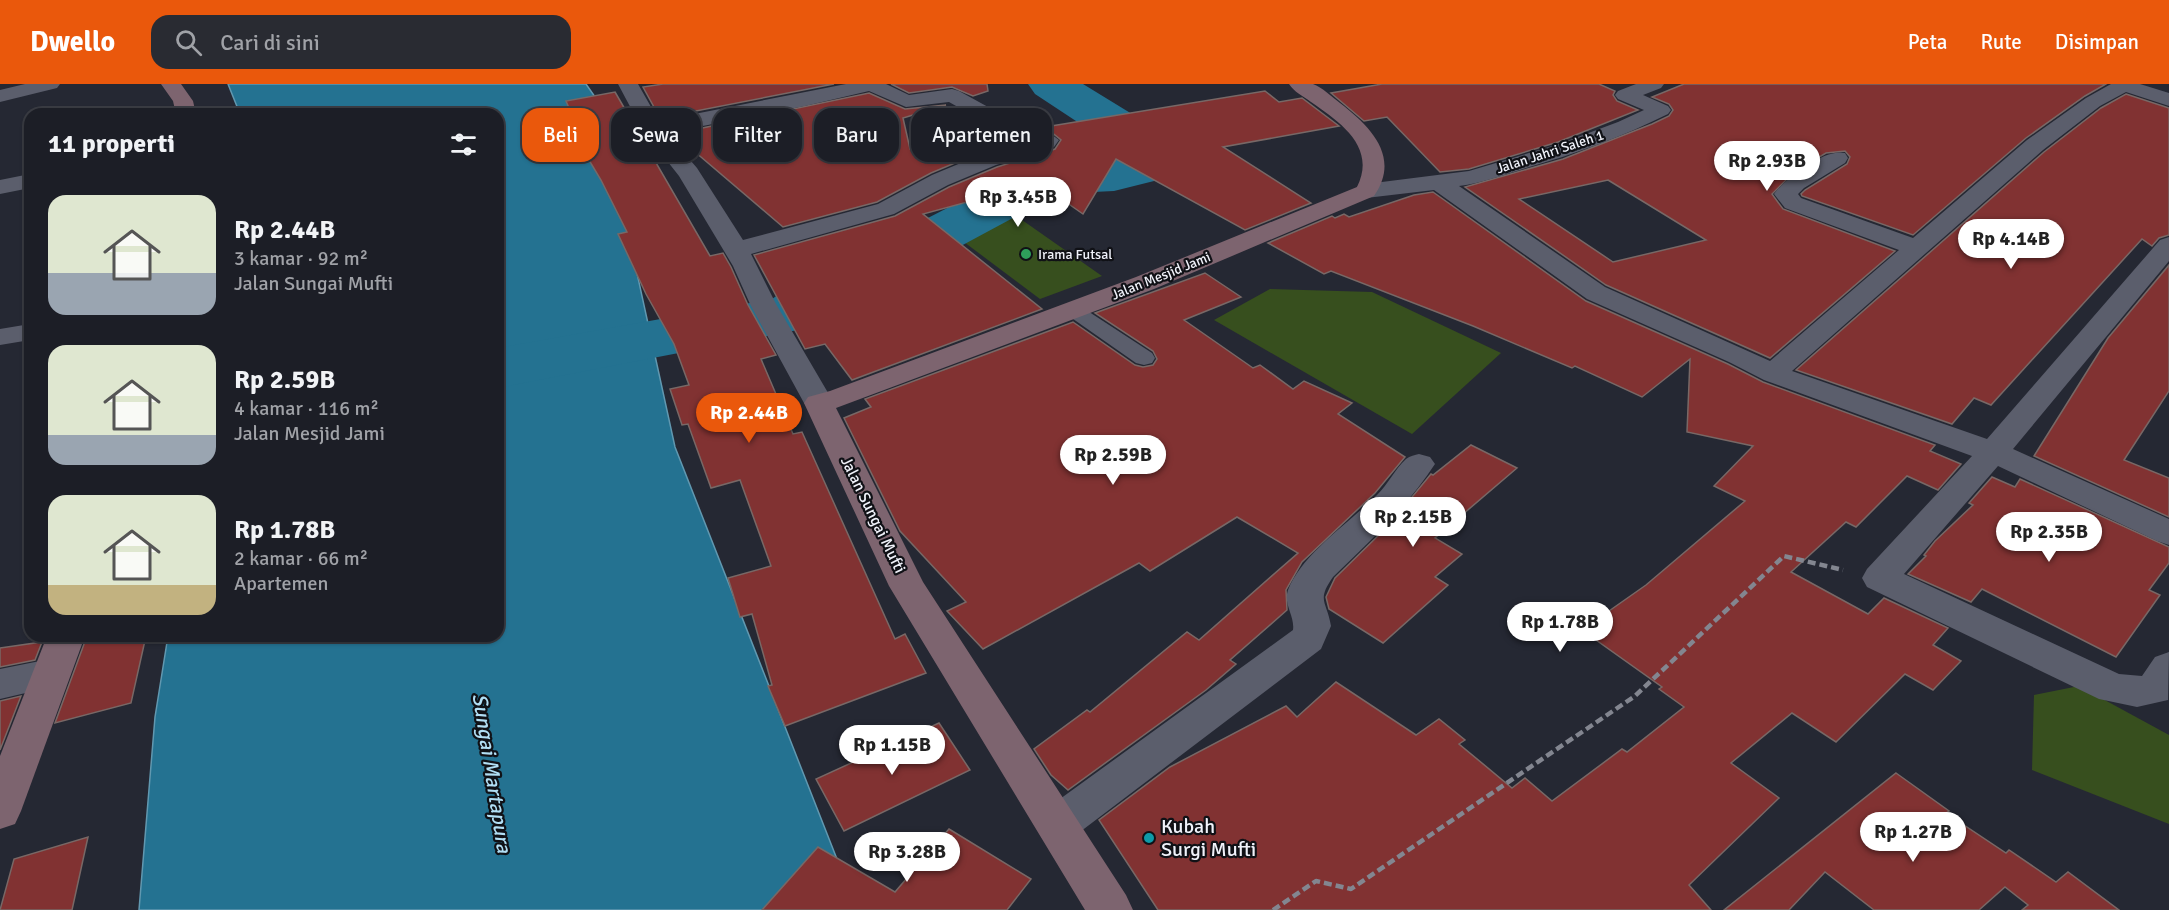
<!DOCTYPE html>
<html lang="id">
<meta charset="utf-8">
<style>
body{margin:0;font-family:Signika,sans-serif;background:#292b32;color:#f1f3f6;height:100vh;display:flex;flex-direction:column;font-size:22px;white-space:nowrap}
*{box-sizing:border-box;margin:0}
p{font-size:20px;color:#a0a2a7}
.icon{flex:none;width:33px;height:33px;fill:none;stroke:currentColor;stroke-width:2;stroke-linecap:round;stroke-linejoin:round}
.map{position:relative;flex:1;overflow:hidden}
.details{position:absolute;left:24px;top:24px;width:480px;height:534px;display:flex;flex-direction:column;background:#1c1e26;border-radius:18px;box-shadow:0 2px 4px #0004,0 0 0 2px #3a3c43}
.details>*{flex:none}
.top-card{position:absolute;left:522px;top:24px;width:570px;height:54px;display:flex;gap:12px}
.price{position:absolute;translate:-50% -51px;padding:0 14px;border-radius:21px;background:#fff;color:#222;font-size:20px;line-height:39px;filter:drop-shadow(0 2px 3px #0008)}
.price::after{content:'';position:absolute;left:50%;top:36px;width:18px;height:14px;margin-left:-9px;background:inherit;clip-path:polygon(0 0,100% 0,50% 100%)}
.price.current{background:#ea580c;color:#fff}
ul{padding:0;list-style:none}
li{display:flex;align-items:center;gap:18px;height:150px;padding:0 24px}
li span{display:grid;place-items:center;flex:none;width:168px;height:120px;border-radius:18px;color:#555}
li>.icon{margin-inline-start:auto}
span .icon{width:72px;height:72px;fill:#fffc;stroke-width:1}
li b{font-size:26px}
h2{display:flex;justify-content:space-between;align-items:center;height:72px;padding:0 24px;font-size:26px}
.pill{padding:0 21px;border-radius:18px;background:#1c1e26;box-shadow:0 2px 4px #0004,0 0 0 2px #3a3c43;font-size:21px;line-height:54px}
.pill.current{background:#ea580c;color:#fff}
header{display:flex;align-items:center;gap:36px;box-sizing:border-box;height:84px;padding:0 30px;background:#ea580c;color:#fff}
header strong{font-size:28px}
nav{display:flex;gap:33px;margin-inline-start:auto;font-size:21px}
.search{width:420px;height:54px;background:#292b32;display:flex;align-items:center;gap:15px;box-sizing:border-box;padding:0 21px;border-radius:18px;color:#a0a2a7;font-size:22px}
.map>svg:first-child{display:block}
.green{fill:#374f1e}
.water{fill:#247291;stroke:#6198b0;stroke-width:1.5}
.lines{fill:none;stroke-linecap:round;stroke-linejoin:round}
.river{fill:#247291;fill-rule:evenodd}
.building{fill:#813232;stroke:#786866;stroke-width:1.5;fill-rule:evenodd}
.path{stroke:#838690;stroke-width:4.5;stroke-dasharray:8 4;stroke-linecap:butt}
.lane{fill:#5b5e6c;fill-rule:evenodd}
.street{fill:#5b5e6c;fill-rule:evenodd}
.secondary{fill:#7d646f;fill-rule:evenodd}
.leisure-dot{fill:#2e9e5b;stroke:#101116;stroke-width:2}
.culture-dot{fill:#0f9aa8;stroke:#101116;stroke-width:2}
.labels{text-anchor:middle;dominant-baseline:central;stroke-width:4.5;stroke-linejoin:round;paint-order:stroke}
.far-street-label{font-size:14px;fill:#f0f2fa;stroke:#101116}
.far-poi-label{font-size:14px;fill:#f0f2fa;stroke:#101116;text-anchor:start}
.street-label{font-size:16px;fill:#f0f2fa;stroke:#101116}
.near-poi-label{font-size:20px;fill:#f0f2fa;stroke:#101116;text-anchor:start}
.near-water-label{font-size:21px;font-style:italic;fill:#b1dff5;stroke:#101116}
</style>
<header>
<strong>Dwello</strong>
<div class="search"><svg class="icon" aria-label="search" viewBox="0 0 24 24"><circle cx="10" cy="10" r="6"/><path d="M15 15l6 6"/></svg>Cari di sini</div>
<nav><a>Peta</a><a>Rute</a><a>Disimpan</a></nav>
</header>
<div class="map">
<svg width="2169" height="826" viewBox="0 0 2169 826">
<rect width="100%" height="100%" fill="#252833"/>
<!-- green -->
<g class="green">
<polygon points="1012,129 1102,192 1040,215 952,149"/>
<polygon points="1270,205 1372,208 1501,269 1412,350 1214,236"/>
<polygon points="2079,602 2169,651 2169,740 2032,686 2034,611"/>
</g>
<!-- water -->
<polygon class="water" points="228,0 586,0 600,20 675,363 857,826 139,826 155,633 168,552 498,552 498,30 240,30"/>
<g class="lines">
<!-- river -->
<polygon class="river" points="1028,0 1083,0 1163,49 1180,70 1169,87 1158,96 1114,107 1072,109 1028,126 933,177 871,202 813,243 498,304 498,264 772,215 829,176 891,153 990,102 1065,78 1114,75 1126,70 1035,10"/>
</g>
<!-- building -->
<g class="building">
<polygon points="663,0 834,0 660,34 643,3"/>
<polygon points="891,0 987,0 988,7 973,12 952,3 909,9"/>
<polygon points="1382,0 1599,0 1615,7 1613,11 1617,17 1638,26 1558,58 1469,85 1440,88 1387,33 1364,37 1331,9"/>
<path d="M1684 0H2106L2085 12 2026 54 1913 151 1802 112 1801 110 1805 106 1847 80 1850 73 1845 67 1826 69 1795 87 1772 110 1783 125 1895 167 1770 274 1606 201 1465 103 1563 75 1652 40 1669 32 1673 26 1669 20 1652 13ZM1608 96 1706 156 1613 178 1519 115Z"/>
<polygon points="1265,7 1279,18 1302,14 1339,42 1223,63 1311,119 1245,146 1116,75 1083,130 1040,100 1005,112 1000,109 923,130 1042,225 852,296 825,260 805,265 754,171 895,132 949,103 997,83 1055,65 1061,56 1045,43"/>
<polygon points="615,8 710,172 723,169 731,183 748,221 776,271 761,275 793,350 802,348 895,555 905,550 926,589 785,642 768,602 772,601 752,530 740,533 728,494 771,482 740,396 711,404 688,340 682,341 670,305 689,301 674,260 646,210 618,150 627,148 601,96 583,66 590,65 580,50 566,17"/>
<polygon points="869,9 905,25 946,21 903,34 910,65 1018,47 1028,54 979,69 931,89 877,118 783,143 674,50"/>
<polygon points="2126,10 2169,24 2169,151 2159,154 2152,162 2142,155 1991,321 1974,314 1952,340 1796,286 2044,68 2101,24"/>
<polygon points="1433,108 1586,217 1728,280 1763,298 1935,361 1930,367 1961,380 1938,406 1907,392 1856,443 1846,438 1791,488 1868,530 1884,514 1948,544 1933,561 1961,577 1933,606 1905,590 1836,658 1792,629 1731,679 1779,714 1689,801 1711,826 1158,826 1099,736 1170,683 1286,622 1297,633 1336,598 1416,651 1439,635 1465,656 1459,660 1512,704 1525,694 1552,717 1622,665 1627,668 1684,623 1659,605 1662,603 1582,546 1646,501 1745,417 1714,402 1753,362 1687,348 1690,275 1642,313 1575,282 1572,284 1473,242 1331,187 1324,190 1268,159 1332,132 1335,134 1344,130 1349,133 1414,111"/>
<polygon points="2169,181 2169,307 2124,376 2169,394 2169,433 2034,372 2108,254"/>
<polygon points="1205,189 1241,213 1184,236 1253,284 1260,281 1293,305 1304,297 1352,319 1338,330 1405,373 1375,409 1302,478 1286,506 1287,526 1230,576 1236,580 1206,606 1068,706 1051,691 1034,665 1087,626 1090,628 1187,548 1199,556 1298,469 1237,433 1150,487 1139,479 983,565 947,527 966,518 900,447 844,334 871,323 865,315 1073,238 1135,281 1143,283 1153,281 1157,275 1153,267 1095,229"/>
<polygon points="1471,361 1517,384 1435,454 1462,470 1435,493 1448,501 1383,559 1329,525 1326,513 1335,494 1389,441 1431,390 1433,391"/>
<polygon points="1992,393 2015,403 2020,395 2169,463 2169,479 2149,506 2160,511 2116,573 1982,505 1971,518 1908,490 1926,472 1924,471 1935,457 1973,421 1969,419"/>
<polygon points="87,552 146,552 131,619 55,639"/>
<polygon points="42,558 35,576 0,583 0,564"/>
<polygon points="21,612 0,666 0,617"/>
<polygon points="939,639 970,686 844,747 816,695"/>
<polygon points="1896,689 1949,727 1946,729 2006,769 2009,766 2056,798 2068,788 2119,826 2022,826 2028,821 2005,803 1979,826 1874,826 1825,788 1789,826 1724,826"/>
<polygon points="949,745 1031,795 1007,826 762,826 818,763 895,808"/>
<polygon points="88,753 72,826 0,826 14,775"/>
</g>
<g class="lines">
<!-- path -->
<polyline class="path" points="1273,826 1316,797 1351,805 1635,612 1784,472 1843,486"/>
<!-- lane -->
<polygon class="lane" points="1073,220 1080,222 1152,269 1155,274 1152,279 1144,281 1136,279 1066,230 1063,226 1066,222"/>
<!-- street -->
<g class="street">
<polygon points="25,0 60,0 57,4 0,18 0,6"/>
<path d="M618 0H638L659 37 846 0H886L909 11 952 5 959 7 999 29 1024 30 1059 56 1054 63 996 81 948 101 894 130 751 170 776 220 834 319 830 325 819 328 808 325 804 319 750 220 733 182 679 92 642 45ZM869 7 906 23 949 18 988 40 1013 41 1033 55 980 71 932 91 878 120 743 156 697 84 667 49 805 22Z"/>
<path d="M1636 0H1664L1661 4 1643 11 1668 22 1671 26 1668 30C1622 53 1575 70 1526 84 1504 91 1482 99 1459 102L1605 203 1770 277 1899 166 1785 124 1774 110C1786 94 1825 64 1845 69L1848 74 1845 79 1804 104 1798 110 1801 114 1913 154 2027 56 2086 14 2111 0H2140L2169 9V22L2126 8 2100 22 2043 66 1792 287 1987 355 2160 156 2169 153V177L2013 365 2169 435V461L2157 457 1998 382 1904 490 2119 590 2142 592 2155 573 2169 568 2168 616 2137 623 2099 615 1867 503 1862 494 1867 485 1972 372 1764 296 1729 278 1587 215 1434 106 1366 114 1358 112 1354 107 1358 102 1366 100 1469 87 1559 60 1618 38 1644 26 1618 15 1615 11 1618 7Z"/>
<polygon points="30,90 30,104 0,110 0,96"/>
<polygon points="30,240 30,256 0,261 0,245"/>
<path d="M1419 370 1430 373 1435 380C1407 423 1370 457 1333 493 1316 517 1327 517 1331 542L1321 565 1072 754 1057 760 1042 754 1035 741 1042 728 1293 546C1295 532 1283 520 1288 506 1302 470 1350 438 1377 411 1388 400 1395 385 1406 375 1410 372 1415 371 1419 370Z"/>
<polygon points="50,575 64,580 69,590 64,600 0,615 0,585"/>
</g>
<!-- secondary -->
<g class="secondary">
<polygon points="161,0 181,0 193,17 196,30 176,30 173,17"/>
<path d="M1289 0C1296 0 1306 0 1313 0 1322 3 1332 13 1340 19 1371 43 1401 73 1374 112L1154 205 836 324 923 498 1126 811 1133 826H1085L889 502 804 319 808 313 830 307 1136 193 1357 103C1377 63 1340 38 1311 18 1303 12 1294 8 1289 0Z"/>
<polygon points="47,552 85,552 21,727 15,740 0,745 0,672"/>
</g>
</g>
<!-- markers -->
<circle class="leisure-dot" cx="1026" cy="170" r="6"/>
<circle class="culture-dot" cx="1149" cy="754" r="6"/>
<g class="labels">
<!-- far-street labels -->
<g class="far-street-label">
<text transform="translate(1550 68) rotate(-18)">Jalan Jahri Saleh 1</text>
<text transform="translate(1161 192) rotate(-22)">Jalan Mesjid Jami</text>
</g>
<!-- far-poi labels -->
<g class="far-poi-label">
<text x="1038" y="170">Irama Futsal</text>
</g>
<!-- street labels -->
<g class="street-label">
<text transform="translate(873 431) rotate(64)">Jalan Sungai Mufti</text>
</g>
<!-- near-poi labels -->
<g class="near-poi-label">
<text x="1161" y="742">Kubah<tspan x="1161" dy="23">Surgi Mufti</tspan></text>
</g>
<!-- near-water labels -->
<g class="near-water-label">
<text transform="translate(492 689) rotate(81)">Sungai Martapura</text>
</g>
</g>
</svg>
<b class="price" style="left:1767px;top:108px">Rp 2.93B</b>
<b class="price" style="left:1018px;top:144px">Rp 3.45B</b>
<b class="price" style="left:2011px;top:186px">Rp 4.14B</b>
<b class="price current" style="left:749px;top:360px">Rp 2.44B</b>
<b class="price" style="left:1113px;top:402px">Rp 2.59B</b>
<b class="price" style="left:1413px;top:464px">Rp 2.15B</b>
<b class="price" style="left:2049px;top:479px">Rp 2.35B</b>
<b class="price" style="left:1560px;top:569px">Rp 1.78B</b>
<b class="price" style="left:892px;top:692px">Rp 1.15B</b>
<b class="price" style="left:1913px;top:779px">Rp 1.27B</b>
<b class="price" style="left:907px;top:799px">Rp 3.28B</b>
<div class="top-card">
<a class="pill current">Beli</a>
<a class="pill">Sewa</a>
<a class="pill">Filter</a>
<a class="pill">Baru</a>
<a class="pill">Apartemen</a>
</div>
<section class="details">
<h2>11 properti<svg class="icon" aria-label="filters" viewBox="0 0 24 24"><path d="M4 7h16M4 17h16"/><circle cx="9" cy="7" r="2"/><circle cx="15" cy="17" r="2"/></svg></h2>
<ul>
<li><span style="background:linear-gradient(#dfe7d0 65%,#9aa5b1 0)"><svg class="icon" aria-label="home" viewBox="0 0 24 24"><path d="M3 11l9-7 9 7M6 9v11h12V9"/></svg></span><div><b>Rp 2.44B</b><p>3 kamar · 92 m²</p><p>Jalan Sungai Mufti</p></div></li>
<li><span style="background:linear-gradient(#dfe7d0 75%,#9aa5b1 0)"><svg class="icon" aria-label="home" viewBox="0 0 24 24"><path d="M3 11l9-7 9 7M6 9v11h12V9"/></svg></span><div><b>Rp 2.59B</b><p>4 kamar · 116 m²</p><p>Jalan Mesjid Jami</p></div></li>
<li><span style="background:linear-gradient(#dfe7d0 75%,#c2b280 0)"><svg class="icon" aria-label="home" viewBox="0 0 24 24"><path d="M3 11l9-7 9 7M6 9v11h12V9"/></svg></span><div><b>Rp 1.78B</b><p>2 kamar · 66 m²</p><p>Apartemen</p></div></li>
</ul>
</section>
</div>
